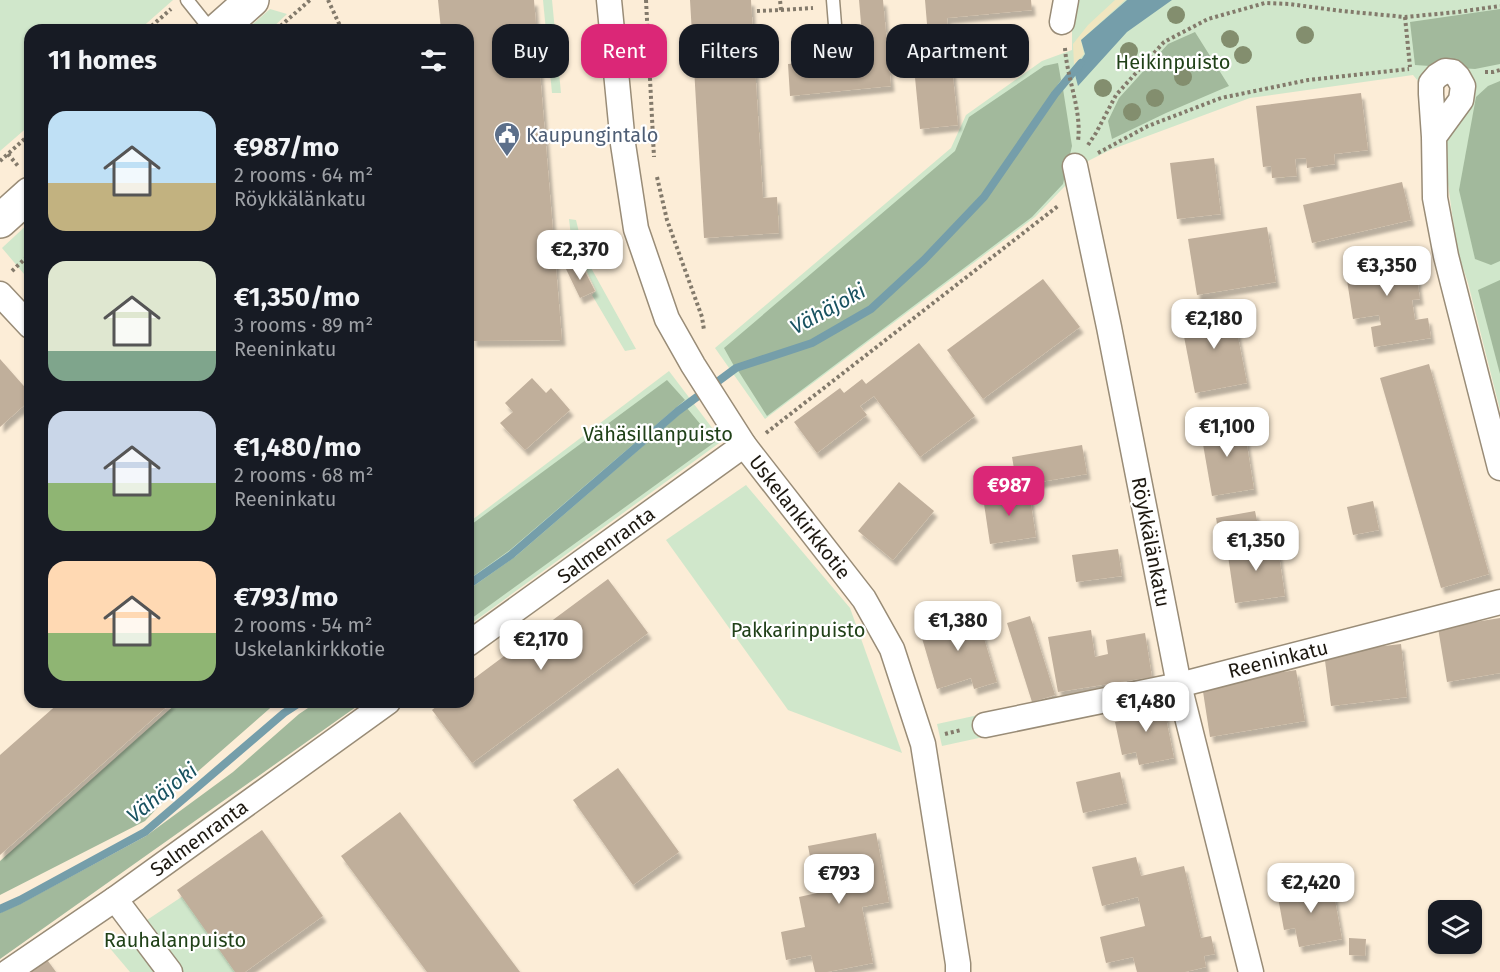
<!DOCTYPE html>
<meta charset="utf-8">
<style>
body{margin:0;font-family:"Fira Sans",sans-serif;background:#242831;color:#f1f3f6;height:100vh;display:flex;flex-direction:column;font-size:22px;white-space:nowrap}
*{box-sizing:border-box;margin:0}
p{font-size:20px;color:#9ea1a6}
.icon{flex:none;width:33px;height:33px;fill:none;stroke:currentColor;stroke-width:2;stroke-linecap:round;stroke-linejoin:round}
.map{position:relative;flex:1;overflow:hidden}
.details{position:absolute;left:24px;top:24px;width:450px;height:684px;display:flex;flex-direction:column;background:#171b24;border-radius:18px;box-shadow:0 2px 4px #0004}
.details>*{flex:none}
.banner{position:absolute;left:492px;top:24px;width:570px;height:54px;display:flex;gap:12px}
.controls{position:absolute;left:1428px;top:900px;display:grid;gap:12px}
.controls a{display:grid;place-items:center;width:54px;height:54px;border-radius:12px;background:#171b24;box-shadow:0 2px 4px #0004;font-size:30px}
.price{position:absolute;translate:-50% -51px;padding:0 14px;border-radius:12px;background:#fff;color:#222;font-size:20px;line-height:39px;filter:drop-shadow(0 2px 3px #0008)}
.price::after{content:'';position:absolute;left:50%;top:36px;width:18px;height:14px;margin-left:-9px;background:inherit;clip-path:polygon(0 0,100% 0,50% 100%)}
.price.selected{background:#db2777;color:#fff}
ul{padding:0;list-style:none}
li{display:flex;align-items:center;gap:18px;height:150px;padding:0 24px}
li span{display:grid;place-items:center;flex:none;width:168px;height:120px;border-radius:18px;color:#555}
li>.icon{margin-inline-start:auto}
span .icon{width:72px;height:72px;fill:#fffc;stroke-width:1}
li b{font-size:26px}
h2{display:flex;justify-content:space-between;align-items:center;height:72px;padding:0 24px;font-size:26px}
.chip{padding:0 21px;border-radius:18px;background:#171b24;box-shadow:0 2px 4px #0004;font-size:21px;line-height:54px}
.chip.selected{background:#db2777;color:#fff}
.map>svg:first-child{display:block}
.green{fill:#d0e7cb}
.forest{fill:#a2b99c}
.sand{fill:#f0e6c0}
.water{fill:#759eaa}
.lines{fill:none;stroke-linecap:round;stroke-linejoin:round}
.stream{stroke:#759eaa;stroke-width:8}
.building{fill:#c0af9b;filter:url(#shadow)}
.lane-casing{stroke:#998c77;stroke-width:15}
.street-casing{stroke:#998c77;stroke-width:27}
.secondary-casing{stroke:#998c77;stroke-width:36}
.path{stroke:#837a6b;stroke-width:4;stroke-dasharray:3 3;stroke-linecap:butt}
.lane{stroke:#fff;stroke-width:12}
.street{stroke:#fff;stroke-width:24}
.secondary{stroke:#fff;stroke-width:33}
.tree{fill:#838e6e}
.labels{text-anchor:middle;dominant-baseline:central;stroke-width:4.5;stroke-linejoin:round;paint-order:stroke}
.park-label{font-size:20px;fill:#204118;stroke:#fff}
.service-label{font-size:20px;fill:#4e5e75;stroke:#fff;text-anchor:start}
.street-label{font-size:20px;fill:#1d1810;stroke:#fff}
.water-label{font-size:21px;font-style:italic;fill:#185260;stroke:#fff}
</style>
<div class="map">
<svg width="1500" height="972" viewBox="0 0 1500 972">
<defs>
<filter id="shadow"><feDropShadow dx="3.5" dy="6" stdDeviation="1.5" flood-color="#0004"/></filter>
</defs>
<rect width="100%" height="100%" fill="#fcedd7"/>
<!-- green -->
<g class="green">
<polygon points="0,0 173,0 139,30 30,30 30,125 0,151"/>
<polygon points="543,0 552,0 561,93 552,93"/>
<polygon points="1077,0 1500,0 1500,410 1468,283 1457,250 1448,184 1445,140 1459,74 1428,93 1413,75 1250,98 1110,150 1070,170 1066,185 1035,217 765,419 715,348 951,148 966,115 1042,61 1072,50 1072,18"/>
<polygon points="270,9 287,14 270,30 246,30"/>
<polygon points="569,219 576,220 585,257 636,349 625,351 592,295 596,291 582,261 576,263 573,254"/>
<polygon points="30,222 30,281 2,248"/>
<polygon points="669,371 722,441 468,626 468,523"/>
<polygon points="746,485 850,608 902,753 788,710 666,540"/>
<polygon points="983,714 988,736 942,746 937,724"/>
<polygon points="183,896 238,972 130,972 108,946"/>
</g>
<!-- forest -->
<g class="forest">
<polygon points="1500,9 1500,64 1475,69 1415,65 1410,22"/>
<polygon points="1195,32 1229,86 1166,113 1112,139 1108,121 1119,98 1168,44"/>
<polygon points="1058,63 1061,80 984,193 923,259 870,308 811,340 734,366 724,348 955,151 969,117 1044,66"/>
<polygon points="1500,81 1500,261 1491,265 1475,259 1459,190 1476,97 1488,86"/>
<polygon points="1063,89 1072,146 1063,184 1032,217 767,416 737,369 812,344 872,311 927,261 986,197 1056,95"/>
<polygon points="1500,280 1500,374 1478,290"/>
<polygon points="667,380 685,400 510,550 468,580 468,527"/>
<polygon points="687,408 715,442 468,621 468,590 516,556"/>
<polygon points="178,702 277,702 163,802 145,821 0,895 0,861"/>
<polygon points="317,702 363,702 0,959 0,913 22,903 146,836 233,772 299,714"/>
</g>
<!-- sand -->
<polygon class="sand" points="1115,0 1125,0 1081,40 1084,54 1074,65 1073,44 1088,25"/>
<!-- water -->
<polygon class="water" points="1127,0 1172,0 1127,32 1078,86 1074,71 1085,54 1081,40"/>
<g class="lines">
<!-- stream -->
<g class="stream">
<polyline points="468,585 511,555 678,411 736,368 812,343 871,309 924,260 984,197 1055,94 1081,63"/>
<polyline points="0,909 20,900 145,832 284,713 301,702"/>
</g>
</g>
<!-- building -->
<g class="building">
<polygon points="438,0 534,0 562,340 473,341 468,286 468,30 441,30"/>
<polygon points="690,0 751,0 763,198 777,197 779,233 704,238"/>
<polygon points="859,0 883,0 891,86 790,96 788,64 864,58"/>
<polygon points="925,0 1031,0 1032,10 947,18 958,125 920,129 910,26 927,24"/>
<polygon points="1361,93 1368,150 1334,154 1335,164 1307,168 1306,158 1295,159 1297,176 1272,178 1271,166 1263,167 1256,106"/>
<polygon points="1214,158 1221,214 1177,219 1170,163"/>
<polygon points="1402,182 1411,220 1312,243 1303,205"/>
<polygon points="1267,227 1276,282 1197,295 1188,239"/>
<polygon points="1413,250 1420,299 1412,300 1415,320 1428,318 1431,338 1374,347 1371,327 1381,325 1379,315 1353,319 1344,261"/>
<polygon points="581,264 595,291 580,298 566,269"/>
<polygon points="1043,279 1080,327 983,399 947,350"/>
<polygon points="1232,306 1247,383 1195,393 1180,316"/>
<polygon points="919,343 975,416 920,457 874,396 860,406 867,415 817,453 794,422 840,388 844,393 862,379 866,384"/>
<polygon points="0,359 30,393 30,400 0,427"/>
<polygon points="1429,364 1489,574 1441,588 1380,378"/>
<polygon points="532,378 546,393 551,388 570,410 525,450 500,423 513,412 505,403"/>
<polygon points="1243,420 1254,489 1212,496 1200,427"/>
<polygon points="1082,445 1087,474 1017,486 1012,457"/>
<polygon points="899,482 934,511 893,560 858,531"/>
<polygon points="1029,491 1036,537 990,544 983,497"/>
<polygon points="1373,501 1379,530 1353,535 1347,507"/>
<polygon points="1255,511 1261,540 1221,547 1216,518"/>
<polygon points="1277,542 1285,596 1235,603 1227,549"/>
<polygon points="1118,549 1122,576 1076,582 1072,555"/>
<polygon points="608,579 648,633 472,763 432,710 442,702 468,702 468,683"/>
<polygon points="976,611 997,682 974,689 971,678 937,689 919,628"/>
<polygon points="1030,616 1055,695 1032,702 1007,623"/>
<polygon points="1500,618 1500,673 1447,682 1438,628"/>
<polygon points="1091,630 1095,657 1108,654 1106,640 1145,633 1152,677 1058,692 1048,637"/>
<polygon points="1401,644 1407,697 1331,706 1324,653"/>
<polygon points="1296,670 1305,721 1210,737 1202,685"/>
<polygon points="1162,698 1174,758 1139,765 1136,752 1122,755 1115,722 1130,719 1127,705"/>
<polygon points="60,702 172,702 0,855 0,755"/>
<polygon points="618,768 679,852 633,885 573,800"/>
<polygon points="1120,772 1127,803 1083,813 1076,782"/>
<polygon points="400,812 520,972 427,972 341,856"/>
<polygon points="262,830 323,916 245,972 235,972 177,890"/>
<polygon points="876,833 889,902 862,907 873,963 827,972 815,972 811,955 786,960 781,932 805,927 799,897 817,893 808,846"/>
<polygon points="1136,857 1141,876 1184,866 1201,938 1211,936 1215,954 1204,956 1206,967 1185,972 1137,972 1133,957 1106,963 1100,937 1145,926 1138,897 1102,906 1092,867"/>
<polygon points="1332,883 1342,939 1299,947 1295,928 1284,930 1277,892"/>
<polygon points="1349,938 1366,939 1365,956 1349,955"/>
<polygon points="45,957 56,972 25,972"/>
</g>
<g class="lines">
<defs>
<g id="lane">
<polyline points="187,0 211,30"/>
<polyline points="833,0 835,25"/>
</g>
<g id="street">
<polyline points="609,0 623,144 636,229 667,319 693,365 744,445 864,599 892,649 923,744 958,964 958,972"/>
<polyline points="1062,22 1066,0"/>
<polyline points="1434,137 1461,100 1463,86 1458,77 1453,72 1445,71 1437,76 1431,83 1431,94 1434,137 1435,198 1446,256 1500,468"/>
<polyline points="1075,166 1109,327 1179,685 1251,972"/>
<polyline points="0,294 30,326"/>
<polyline points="468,644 744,445"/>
<polyline points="985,725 1179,685 1500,602"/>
<polyline points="115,899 170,972"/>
<polyline points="8,972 115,899 388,702"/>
</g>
<g id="secondary">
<polyline points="218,30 252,0"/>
<polyline points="0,221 30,194"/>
</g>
</defs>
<!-- lane casing -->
<use href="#lane" class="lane-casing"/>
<!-- street casing -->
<use href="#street" class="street-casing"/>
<!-- secondary casing -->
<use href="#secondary" class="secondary-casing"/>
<!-- path -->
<g class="path">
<polyline points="328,0 342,30"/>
<polyline points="646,0 654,157"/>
<polyline points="781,10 813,8"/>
<polyline points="757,11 781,10 780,0"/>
<polyline points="1405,17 1410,67"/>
<polyline points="147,30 171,9"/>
<polyline points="276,30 310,0"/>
<path d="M1065 48C1067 79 1082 110 1078 141"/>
<polyline points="1485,72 1493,72 1500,70"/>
<polyline points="1088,145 1096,133 1116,95 1164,42 1208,19 1265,3 1289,4 1342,11 1405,17 1458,12 1500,6"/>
<polyline points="1098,153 1148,126 1221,98 1308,80 1409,69"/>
<polyline points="8,154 18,166"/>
<polyline points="0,161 30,134"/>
<polyline points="657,177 667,220 702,317 704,330"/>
<polyline points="12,271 30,254"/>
<polyline points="766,433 1058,206"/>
<polyline points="945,734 961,730"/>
</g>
<!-- lane -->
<use href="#lane" class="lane"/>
<!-- street -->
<use href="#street" class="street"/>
<!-- secondary -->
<use href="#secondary" class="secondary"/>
</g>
<!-- trees -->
<g class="tree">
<circle cx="1176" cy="15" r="9"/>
<circle cx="1305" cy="35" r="9"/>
<circle cx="1230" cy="39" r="9"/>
<circle cx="1129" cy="51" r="9"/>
<circle cx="1243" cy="55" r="9"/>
<circle cx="1183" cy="77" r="9"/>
<circle cx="1103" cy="88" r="9"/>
<circle cx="1155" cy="98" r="9"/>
<circle cx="1132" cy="112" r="9"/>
</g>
<!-- icons -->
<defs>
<symbol id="civic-pin" viewBox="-11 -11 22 30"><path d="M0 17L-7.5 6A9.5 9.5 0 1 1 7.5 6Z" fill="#5c6f8a" stroke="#fff"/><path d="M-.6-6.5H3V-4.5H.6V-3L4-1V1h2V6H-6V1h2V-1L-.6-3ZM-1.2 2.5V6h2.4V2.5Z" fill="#fff"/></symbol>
</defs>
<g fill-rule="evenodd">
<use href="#civic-pin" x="492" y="120" width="30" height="40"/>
</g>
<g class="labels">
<!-- park labels -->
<g class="park-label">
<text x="1173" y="62">Heikinpuisto</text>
<text x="658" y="434">Vähäsillanpuisto</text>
<text x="798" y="630">Pakkarinpuisto</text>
<text x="175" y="940">Rauhalanpuisto</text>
</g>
<!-- service labels -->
<g class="service-label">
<text x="526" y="135">Kaupungintalo</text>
</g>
<!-- street labels -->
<g class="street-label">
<text transform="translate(800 517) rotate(52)">Uskelankirkkotie</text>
<text transform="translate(1151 542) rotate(79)">Röykkälänkatu</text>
<text transform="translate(606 545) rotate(-36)">Salmenranta</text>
<text transform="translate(1278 659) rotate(-14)">Reeninkatu</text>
<text transform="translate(199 838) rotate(-36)">Salmenranta</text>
</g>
<!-- water labels -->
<g class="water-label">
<text transform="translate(828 309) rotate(-29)">Vähäjoki</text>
<text transform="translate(162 793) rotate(-38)">Vähäjoki</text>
</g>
</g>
</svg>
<div class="controls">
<a><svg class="icon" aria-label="layers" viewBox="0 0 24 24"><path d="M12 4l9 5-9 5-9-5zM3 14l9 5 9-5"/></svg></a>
</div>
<b class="price" style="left:580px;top:281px">€2,370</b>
<b class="price" style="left:1387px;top:297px">€3,350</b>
<b class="price" style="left:1214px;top:350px">€2,180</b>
<b class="price" style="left:1227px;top:458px">€1,100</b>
<b class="price selected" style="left:1009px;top:517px">€987</b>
<b class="price" style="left:1256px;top:572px">€1,350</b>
<b class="price" style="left:958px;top:652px">€1,380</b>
<b class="price" style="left:541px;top:671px">€2,170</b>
<b class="price" style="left:1146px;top:733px">€1,480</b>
<b class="price" style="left:839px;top:905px">€793</b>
<b class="price" style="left:1311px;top:914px">€2,420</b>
<div class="banner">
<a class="chip">Buy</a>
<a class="chip selected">Rent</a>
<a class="chip">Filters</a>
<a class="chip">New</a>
<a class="chip">Apartment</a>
</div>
<section class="details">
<h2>11 homes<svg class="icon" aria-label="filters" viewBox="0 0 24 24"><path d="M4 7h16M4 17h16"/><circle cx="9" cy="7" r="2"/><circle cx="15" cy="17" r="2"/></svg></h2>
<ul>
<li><span style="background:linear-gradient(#bfe0f5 60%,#c2b280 0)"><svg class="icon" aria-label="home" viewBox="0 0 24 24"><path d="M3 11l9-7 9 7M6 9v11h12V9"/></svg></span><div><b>€987/mo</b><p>2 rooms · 64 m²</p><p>Röykkälänkatu</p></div></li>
<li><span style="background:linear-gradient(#dfe7d0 75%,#7fa58c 0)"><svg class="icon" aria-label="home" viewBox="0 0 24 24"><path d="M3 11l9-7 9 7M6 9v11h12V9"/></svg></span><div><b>€1,350/mo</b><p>3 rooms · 89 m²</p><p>Reeninkatu</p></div></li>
<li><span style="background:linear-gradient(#c9d6e8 60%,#8fb573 0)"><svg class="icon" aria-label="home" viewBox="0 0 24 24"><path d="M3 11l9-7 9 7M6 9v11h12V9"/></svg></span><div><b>€1,480/mo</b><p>2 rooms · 68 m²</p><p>Reeninkatu</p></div></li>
<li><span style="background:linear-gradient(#ffd9b3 60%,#8fb573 0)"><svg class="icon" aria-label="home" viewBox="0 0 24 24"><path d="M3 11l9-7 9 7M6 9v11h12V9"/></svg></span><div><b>€793/mo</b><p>2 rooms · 54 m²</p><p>Uskelankirkkotie</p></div></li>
</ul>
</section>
</div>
